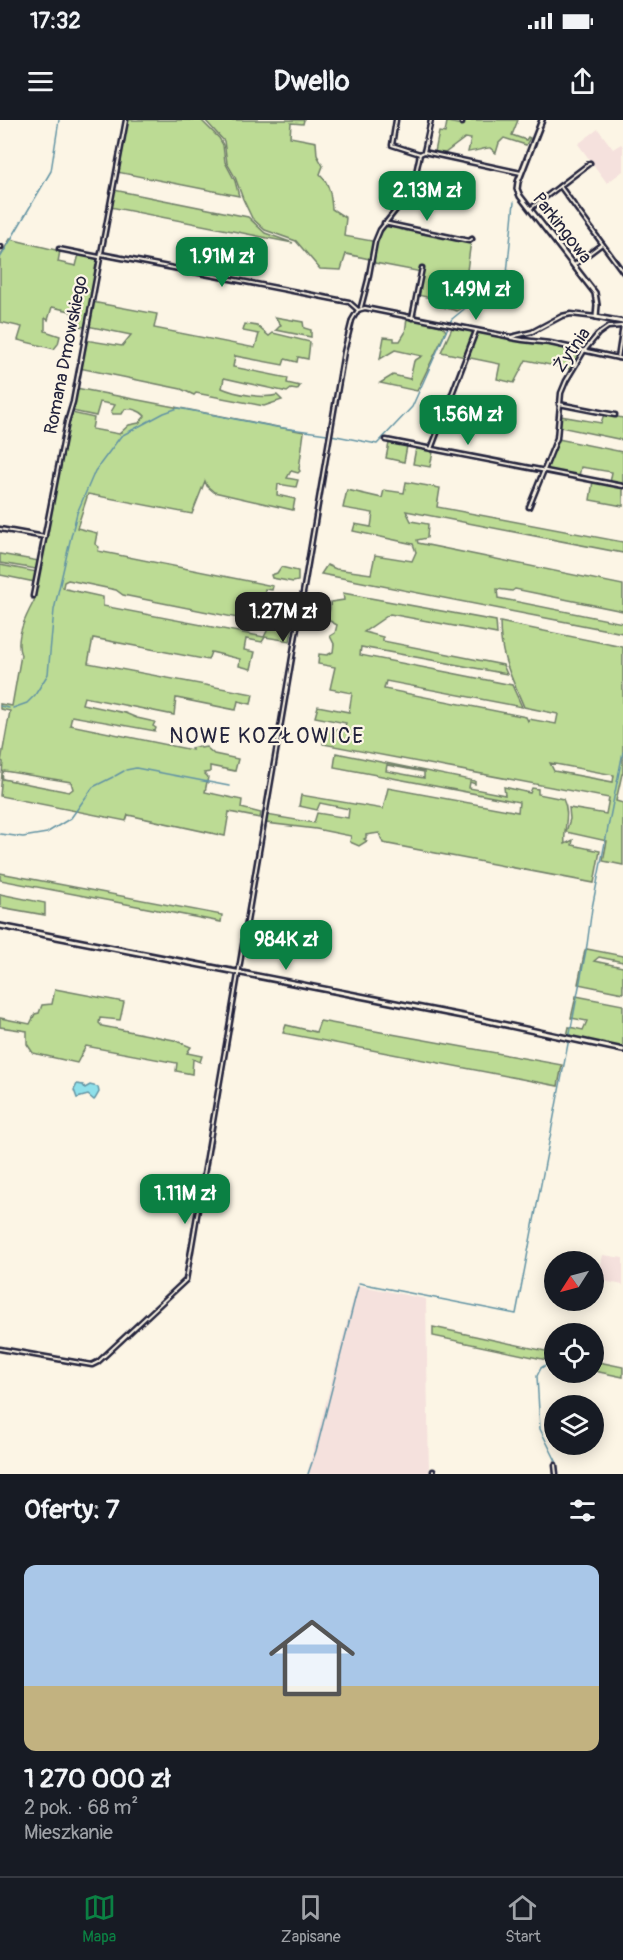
<!DOCTYPE html>
<html lang="pl">
<meta charset="utf-8">
<style>
body{margin:0;font-family:Pangolin,sans-serif;background:#20242c;color:#f1f3f6;height:100vh;display:flex;flex-direction:column;font-size:22px;white-space:nowrap}
*{box-sizing:border-box;margin:0}
p{font-size:20px;color:#9ea1a6}
.icon{flex:none;width:33px;height:33px;fill:none;stroke:currentColor;stroke-width:2;stroke-linecap:round;stroke-linejoin:round}
.map{position:relative;height:1354px;overflow:hidden}
.side{display:flex;flex-direction:column;background:#171b24;flex:1}
.side>*{flex:none}
.needle{width:39px;rotate:234deg}
.fabs{position:absolute;left:544px;top:1131px;display:grid;gap:12px}
.fabs a{display:grid;place-items:center;width:60px;height:60px;border-radius:50%;background:#171b24;box-shadow:0 3px 15px #0003;font-size:30px}
.price{position:absolute;translate:-50% -51px;padding:0 14px;border-radius:12px;background:#0b8043;color:#fff;font-size:20px;line-height:39px;filter:drop-shadow(0 2px 3px #0008)}
.price::after{content:'';position:absolute;left:50%;top:36px;width:18px;height:14px;margin-left:-9px;background:inherit;clip-path:polygon(0 0,100% 0,50% 100%)}
.price.selected{background:#222;color:#fff}
ul{padding:0;list-style:none}
li{display:grid;align-content:center;gap:12px;height:318px;padding:0 24px}
li span{display:grid;place-items:center;height:186px;border-radius:12px;color:#555}
li>.icon{margin-inline-start:auto}
span .icon{width:108px;height:108px;fill:#fffc;stroke-width:1}
li b{font-size:26px}
h2{display:flex;justify-content:space-between;align-items:center;height:72px;padding:0 24px;font-size:26px}
.status{display:flex;justify-content:space-between;align-items:center;height:42px;padding:0 30px;background:#171b24;direction:ltr}
.status svg{height:16px;fill:currentColor}
header{display:flex;justify-content:space-between;align-items:center;height:78px;padding:0 24px;background:#171b24;font-size:27px;font-weight:800}
.tabs{display:flex;justify-content:space-around;align-items:center;height:84px;border-top:2px solid #363941;background:#171b24;font-size:16px;color:#9ea1a6}
.tabs a{display:grid;justify-items:center;gap:3px}
.tabs .selected{color:#0b8043}
.map>svg:first-child{display:block}
.built{fill:#f5e1dd}
.green{fill:#bcdb94;stroke:#6f7e68;stroke-width:1.5;fill-rule:evenodd}
.water{fill:#8fe0ea;stroke:#6394a4;stroke-width:1.5}
.lines{fill:none;stroke-linecap:round;stroke-linejoin:round}
.stream{stroke:#6394a4;stroke-width:1.5}
.minor-casing{stroke:#22223b;stroke-width:7}
.tertiary-casing{stroke:#22223b;stroke-width:8}
.minor{stroke:#fcf5e5;stroke-width:2}
.tertiary{stroke:#fcf5e5;stroke-width:3}
.labels{text-anchor:middle;dominant-baseline:central;stroke-width:4.5;stroke-linejoin:round;paint-order:stroke}
.street-label{font-size:18px;fill:#22223b;stroke:#fcf5e5}
.quarter-label{font-size:21px;letter-spacing:1.5px;fill:#22223b;stroke:#fcf5e5}
</style>
<div class="status"><b>17:32</b><svg viewBox="0 0 49 12"><path d="M0 12V9h3v3zM5 12V6h3v6zM10 12V3h3v9zM15 12V0h3v12zM26 1h20v11H26zM47 4h2v5h-2z"/></svg></div>
<header><svg class="icon" aria-label="menu" viewBox="0 0 24 24"><path d="M4 6h16M4 12h16M4 18h16"/></svg>Dwello<svg class="icon" aria-label="share" viewBox="0 0 24 24"><path d="M12 15V3M7 8l5-5 5 5M5 13v7h14v-7"/></svg></header>
<div class="map">
<svg width="623" height="1354" viewBox="0 0 623 1354">
<rect width="100%" height="100%" fill="#fcf5e5"/>
<filter id="ink" filterUnits="userSpaceOnUse"><feTurbulence type="fractalNoise" baseFrequency=".0167" numOctaves="2"/><feDisplacementMap in="SourceGraphic" scale="12" xChannelSelector="R" yChannelSelector="G"/><feConvolveMatrix kernelMatrix="1 2 1 2 8 2 1 2 1" color-interpolation-filters="sRGB"/></filter>
<g filter="url(#ink)">
<!-- built -->
<g class="built">
<polygon points="598,9 613,29 621,24 623,27 623,51 607,63 578,24"/>
<polygon points="603,1135 623,1138 623,1165 598,1160"/>
<polygon points="357,1165 426,1179 429,1354 307,1354"/>
</g>
<!-- green -->
<g class="green">
<polygon points="127,0 201,0 219,18 223,25 225,42 235,61 239,76 117,52"/>
<path d="M205 0H304L303 4 291 3 290 17 316 22 317 35 323 46 320 54C330 64 331 76 332 89L346 98 344 116 377 122 385 105 471 121 462 188 457 191 439 186V180L418 175 422 152 375 143 374 140 346 134 341 150 320 149 296 121 265 110 252 98 243 79 235 57 227 43 224 21Z"/>
<path d="M464 0H518L512 15 526 20 528 17 530 18 526 25 504 18 499 23 496 33C494 32 492 29 490 28 489 27 472 32 468 32L471 19 465 18 445 33 435 32 439 12 445 13 447 2 463 5Z"/>
<polygon points="114,70 248,97 265,113 293,123 110,87"/>
<polygon points="10,119 60,131 58,142 76,146 79,134 98,138 85,207 71,205 73,196 70,191 52,187 48,200 45,198 45,211 60,216 58,224 54,229 18,220 22,207 0,202 0,137"/>
<path d="M92 182 157 194 154 208 255 228 259 214 243 211 245 204 257 206 269 216 273 213 310 222 308 239 298 237 297 242 285 239 283 245 235 236 233 247 288 258 287 263 300 266 297 270 291 269 287 272 224 258 222 268C235 274 264 279 277 275L282 280 264 286 196 273 194 275 181 269 79 248 85 220 122 226 131 215 87 206Z"/>
<polygon points="275,197 303,202 304,208 311,210 311,217 276,210 281,205"/>
<polygon points="407,198 442,206 446,211 417,271 380,263 393,255 410,259 414,241 422,236 395,230 380,239 384,217 394,218 394,221 400,221 405,213"/>
<polygon points="452,208 522,221 539,222 580,232 570,249 526,240 514,263 497,259 500,244 441,232"/>
<path d="M76 268 304 312 299 349 300 351 298 353 291 351 287 358 298 360 296 367 278 364 277 375 295 379 293 390 214 372 207 366 205 361 192 394 88 374 77 408 97 413 95 424 99 427 98 431 273 466 272 470 265 469 263 479 272 481 271 492 259 490 258 496 293 505 290 521 265 517 262 522 246 519 244 530 255 532 251 549 239 546 240 539 211 532 208 540 93 518 88 543 253 574 251 584 238 581 236 590 176 578 174 595 84 577 82 584 125 593 137 598 155 602 153 606 156 608 155 611 72 596 70 605 192 630 191 628 199 626 201 628 206 627 214 634 238 639 235 651 210 646V652L204 653 208 657 205 672 242 680 241 688 261 693 260 698 229 692 225 716 128 695 126 701 0 676 3 642 1 641 10 591 0 589V584L12 586 21 535C14 519 26 496 34 481L68 301 72 293 94 298 92 309 119 314 129 305 139 303 145 296C141 291 132 288 125 289L122 294H113L111 292 115 285 100 282 96 296 72 291ZM68 460 116 470 123 475 248 500V504L268 509 264 517 103 486V477L66 469 63 467 64 462ZM4 651 71 662 73 669 69 672 3 659 2 654Z"/>
<polygon points="604,294 623,298 623,320 560,307 560,296 601,303"/>
<polygon points="558,319 623,332 623,366 610,363 612,352 581,347 579,356 547,349"/>
<polygon points="389,323 407,326 404,342 386,338"/>
<polygon points="416,328 433,332 430,347 413,344"/>
<polygon points="593,361 623,367 623,386 590,380"/>
<polygon points="406,362 440,368 437,387 623,422 623,433 406,391 411,401 428,404 427,418 417,420 418,423 623,465 623,491 515,469 512,471 497,469 498,478 623,503 623,513 321,454 327,445 336,449 371,454 375,435 412,441 416,432 413,424 353,411 355,404 371,407 373,393 343,388 347,370 382,378 384,370 404,373"/>
<polygon points="0,434 39,441 36,449 0,443"/>
<polygon points="0,445 37,452 35,462 0,455"/>
<polygon points="281,447 298,451 298,461 293,462 272,458 271,455 277,453"/>
<path d="M343 473 496 501 497 514 390 494 364 512 383 517V521L503 545 507 554 361 527 360 535 512 565 522 587 386 561 384 569 526 597 528 601 529 599 556 604 558 594 524 587C511 556 500 537 500 502L623 527V654H622L616 681 623 683V745L603 741 607 721 566 712 570 699 569 688 606 694 609 678 323 624 324 607 343 611 346 603 315 597 318 586 349 592 352 573 330 569 335 547 318 544 319 534 327 535 333 532 334 524 330 516 335 513 337 505 328 500 331 482 344 480ZM550 643 614 655 613 662 554 651Z"/>
<path d="M336 633 475 661V664L470 662 469 668 505 675 504 667 530 673 532 668 538 669V674L563 679C571 695 563 707 565 724L573 720 572 725 600 731 594 763 383 723 379 713 366 715V718L364 719 367 721 359 726 350 722 351 716 316 709 266 703 267 695 314 703 317 693 348 698 349 689 320 683 317 690 299 686 301 675 383 689 388 668 518 692 519 682 334 647ZM387 645 424 652V658L386 651Z"/>
<polygon points="0,753 222,795 221,802 0,760"/>
<polygon points="0,774 45,783 45,795 0,787"/>
<polygon points="587,829 623,836 623,842 599,837 594,841 623,847 623,873 578,864 585,830"/>
<polygon points="55,869 124,882 120,900 100,898 99,903 102,906 174,920 191,927 187,933 202,936 200,942 193,939 192,954 176,951 177,943 86,926 77,943 33,933 27,924 27,911 0,907 0,898 30,904 35,894 39,893 42,885 52,884"/>
<polygon points="576,876 623,885 623,928 567,916 569,907 583,910 587,901 571,898"/>
<polygon points="320,901 562,945 558,966 283,913 286,905 316,912"/>
<polygon points="433,1207 555,1233 555,1235 547,1240 433,1216"/>
<polygon points="594,1241 623,1247 623,1257 594,1251"/>
</g>
<!-- water -->
<polygon class="water" points="77,964 83,965 85,968 90,965 98,967 99,972 95,979 94,980 88,975 77,978 74,970"/>
<g class="lines">
<!-- stream -->
<g class="stream">
<polyline points="0,138 51,51 59,0"/>
<polyline points="449,204 452,199 507,154 514,82"/>
<polyline points="331,315 377,324 412,287 448,207"/>
<polyline points="0,586 9,588"/>
<polyline points="13,588 27,583 35,575 48,554 54,490 70,421 77,393 95,351 121,316 164,293 178,288 276,307 327,314"/>
<polyline points="126,650 136,648 229,666"/>
<polyline points="115,656 124,651"/>
<polyline points="48,712 71,698 93,667 113,657"/>
<polyline points="0,714 23,717 47,713"/>
<polyline points="359,1163 516,1194 587,825 592,788 623,632"/>
<polyline points="555,1239 541,1248 537,1256 540,1309 557,1343 558,1354"/>
<polyline points="308,1354 316,1331 358,1167"/>
</g>
<defs>
<g id="minor">
<polyline points="396,0 392,25 420,34"/>
<polyline points="462,3 462,0"/>
<polyline points="424,32 521,53"/>
<polyline points="560,66 623,152"/>
<polyline points="530,89 590,43"/>
<polyline points="384,103 469,121 472,119"/>
<polyline points="0,127 1,127"/>
<polyline points="59,129 99,137"/>
<polyline points="101,134 349,182 358,190"/>
<polyline points="574,145 602,124"/>
<polyline points="361,187 368,160 375,122 380,110 399,86 405,77 416,53 420,34 424,32 431,0"/>
<polyline points="358,190 365,188 511,217 532,212 562,196 571,194 596,197"/>
<polyline points="412,198 422,148"/>
<polyline points="511,218 523,220 550,223 623,239"/>
<polyline points="618,238 623,205"/>
<polyline points="559,284 615,295"/>
<polyline points="386,320 623,366"/>
<polyline points="431,329 476,211"/>
<polyline points="529,387 557,318 561,273 566,261 584,231 598,214 608,207 622,206"/>
<polyline points="0,409 45,417"/>
<polyline points="33,476 67,302 73,282 126,0"/>
<polyline points="0,1229 92,1245 98,1242 186,1160 344,232 352,200 358,190"/>
<polyline points="555,1345 556,1354"/>
<polyline points="433,1351 433,1354"/>
</g>
<g id="tertiary">
<polyline points="542,0 518,62 517,69 520,76 595,173 597,185 596,197 623,202"/>
<polyline points="0,806 483,900 623,930"/>
</g>
</defs>
<!-- minor casing -->
<use href="#minor" class="minor-casing"/>
<!-- tertiary casing -->
<use href="#tertiary" class="tertiary-casing"/>
<!-- minor -->
<use href="#minor" class="minor"/>
<!-- tertiary -->
<use href="#tertiary" class="tertiary"/>
</g>
</g>
<g class="labels">
<!-- street labels -->
<g class="street-label">
<text transform="translate(562 108) rotate(52)">Parkingowa</text>
<text transform="translate(572 230) rotate(-55)">Żytnia</text>
<text transform="translate(66 235) rotate(-79)">Romana Dmowskiego</text>
</g>
<!-- quarter labels -->
<g class="quarter-label">
<text x="267" y="616">NOWE KOZŁOWICE</text>
</g>
</g>
</svg>
<div class="fabs">
<a><svg class="needle" viewBox="-14 -14 28 28"><path d="M0-13l5 13h-10z" fill="#e53935"/><path d="M0 13l5-13h-10z" fill="#9ea1a6"/></svg></a>
<a><svg class="icon" aria-label="locate" viewBox="0 0 24 24"><circle cx="12" cy="12" r="6"/><path d="M12 2v4M12 18v4M2 12h4M18 12h4"/></svg></a>
<a><svg class="icon" aria-label="layers" viewBox="0 0 24 24"><path d="M12 4l9 5-9 5-9-5zM3 14l9 5 9-5"/></svg></a>
</div>
<b class="price" style="left:427px;top:102px">2.13M zł</b>
<b class="price" style="left:222px;top:168px">1.91M zł</b>
<b class="price" style="left:476px;top:201px">1.49M zł</b>
<b class="price" style="left:468px;top:326px">1.56M zł</b>
<b class="price selected" style="left:283px;top:523px">1.27M zł</b>
<b class="price" style="left:286px;top:851px">984K zł</b>
<b class="price" style="left:185px;top:1105px">1.11M zł</b>
</div>
<section class="side">
<h2>Oferty: 7<svg class="icon" aria-label="filters" viewBox="0 0 24 24"><path d="M4 7h16M4 17h16"/><circle cx="9" cy="7" r="2"/><circle cx="15" cy="17" r="2"/></svg></h2>
<ul>
<li><span style="background:linear-gradient(#a9c7e8 65%,#c2b280 0)"><svg class="icon" aria-label="home" viewBox="0 0 24 24"><path d="M3 11l9-7 9 7M6 9v11h12V9"/></svg></span><div><b>1 270 000 zł</b><p>2 pok. · 68 m²</p><p>Mieszkanie</p></div></li>
</ul>
</section>
<nav class="tabs">
<a class="selected"><svg class="icon" aria-label="map" viewBox="0 0 24 24"><path d="M3 6l6-2 6 2 6-2v14l-6 2-6-2-6 2zM9 4v14M15 6v14"/></svg>Mapa</a>
<a><svg class="icon" aria-label="saved" viewBox="0 0 24 24"><path d="M7 4h10v16l-5-4-5 4z"/></svg>Zapisane</a>
<a><svg class="icon" aria-label="home" viewBox="0 0 24 24"><path d="M3 11l9-7 9 7M6 9v11h12V9"/></svg>Start</a>
</nav>
